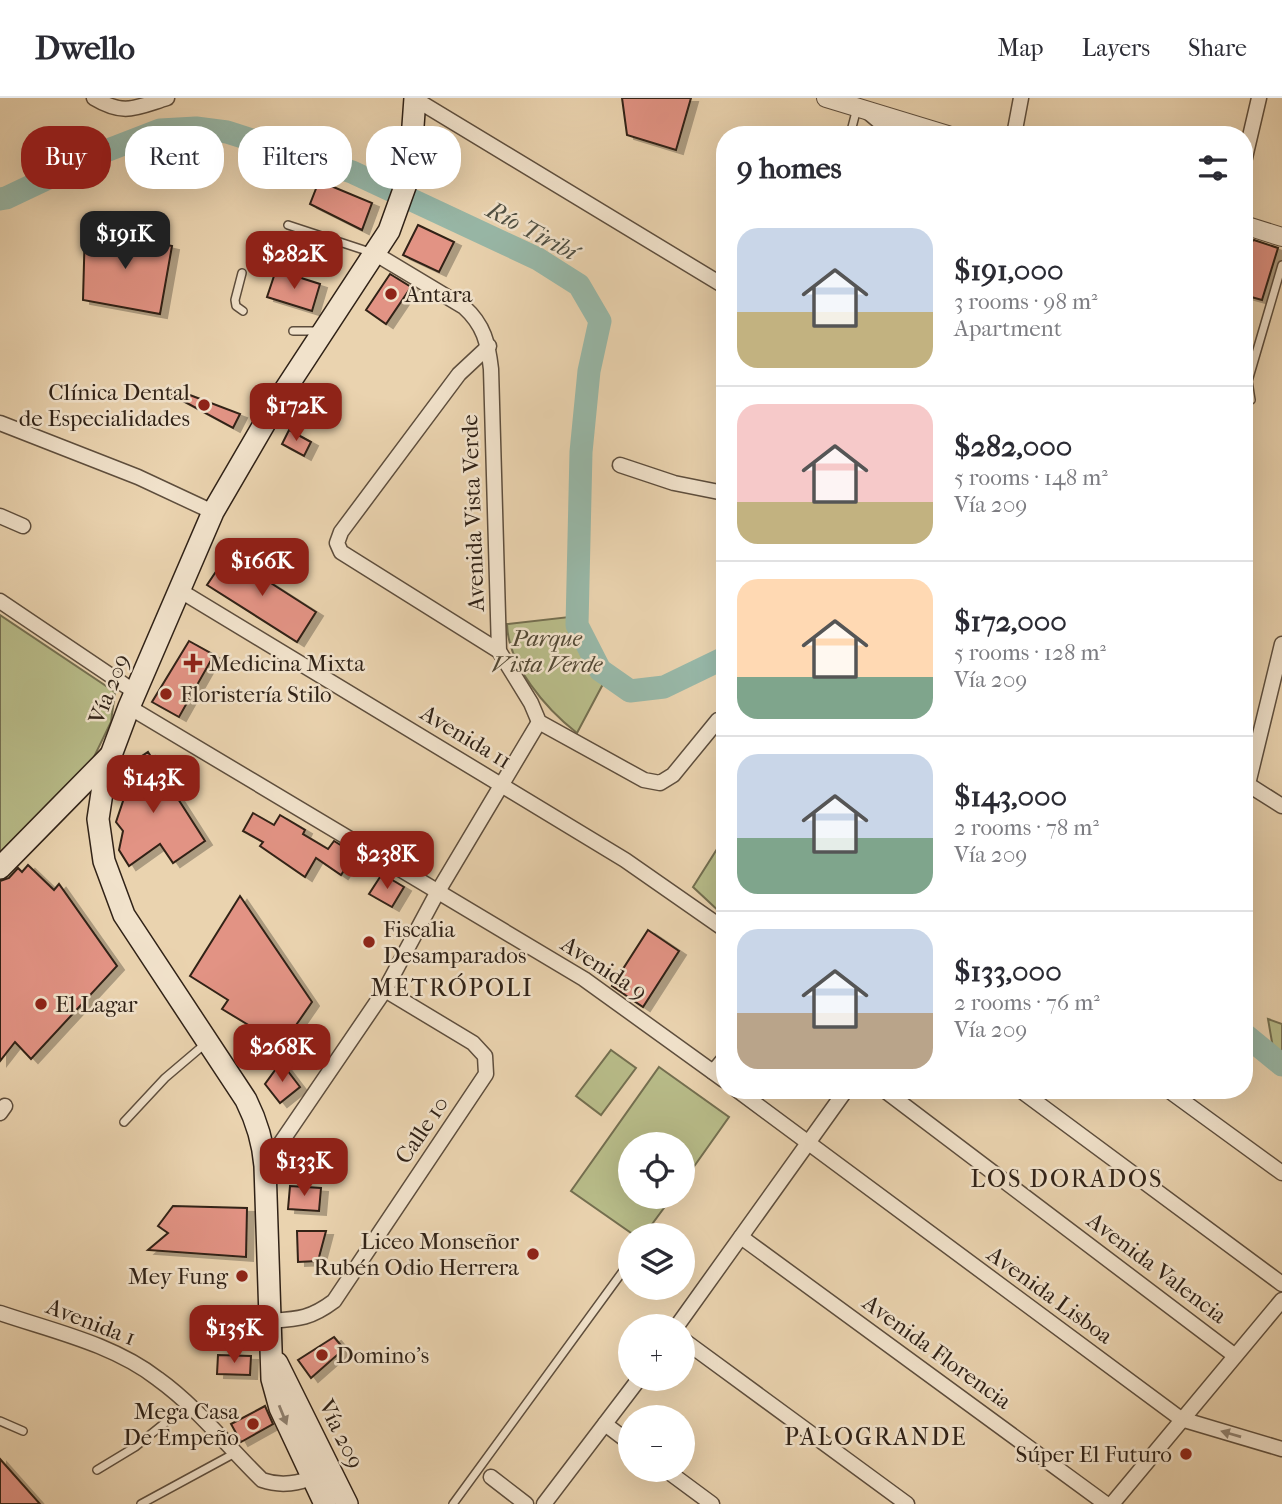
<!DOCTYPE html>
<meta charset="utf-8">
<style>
body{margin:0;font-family:"IM FELL French Canon",serif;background:#f7f7f7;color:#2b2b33;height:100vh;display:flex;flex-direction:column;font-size:26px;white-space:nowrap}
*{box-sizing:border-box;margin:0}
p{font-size:23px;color:#7c7c81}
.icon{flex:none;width:38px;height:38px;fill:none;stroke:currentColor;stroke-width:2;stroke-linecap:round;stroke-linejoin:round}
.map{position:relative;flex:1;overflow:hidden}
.side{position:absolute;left:716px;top:28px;width:537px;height:973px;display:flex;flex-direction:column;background:#fff;border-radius:28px;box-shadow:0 7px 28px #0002}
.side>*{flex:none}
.top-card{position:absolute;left:21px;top:28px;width:590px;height:63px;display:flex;gap:14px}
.fabs{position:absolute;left:618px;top:1034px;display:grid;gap:14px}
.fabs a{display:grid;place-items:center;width:77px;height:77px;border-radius:50%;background:#fff;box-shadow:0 7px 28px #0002;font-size:35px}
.price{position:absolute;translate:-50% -60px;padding:0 16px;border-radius:14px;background:#8f2418;color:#fff;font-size:23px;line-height:46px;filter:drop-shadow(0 2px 4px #0008)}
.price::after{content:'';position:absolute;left:50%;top:42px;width:21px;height:16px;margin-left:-10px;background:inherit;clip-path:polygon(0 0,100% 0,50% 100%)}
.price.current{background:#222;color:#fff}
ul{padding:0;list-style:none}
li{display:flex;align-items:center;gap:21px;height:175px;padding:0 21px}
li+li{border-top:2px solid #e1e1e2}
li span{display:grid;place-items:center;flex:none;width:196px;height:140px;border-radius:21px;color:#555}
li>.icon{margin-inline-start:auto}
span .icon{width:84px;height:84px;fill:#fffc;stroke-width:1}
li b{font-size:30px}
h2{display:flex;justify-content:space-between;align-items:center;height:84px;padding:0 21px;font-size:30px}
.chip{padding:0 24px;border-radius:28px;background:#fff;box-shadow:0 7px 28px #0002;font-size:24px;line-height:63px}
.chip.current{background:#8f2418;color:#fff}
header{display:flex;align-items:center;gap:42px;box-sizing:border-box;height:98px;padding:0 35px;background:#fff;border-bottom:2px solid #e1e1e2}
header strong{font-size:33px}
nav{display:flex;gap:38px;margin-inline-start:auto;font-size:24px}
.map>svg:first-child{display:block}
.green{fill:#b8bc89;stroke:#746f50;stroke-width:2}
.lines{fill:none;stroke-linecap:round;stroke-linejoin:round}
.river{stroke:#98b8a8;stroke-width:23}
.building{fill:#e29384;stroke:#302217;stroke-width:2;filter:url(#shadow)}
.service-casing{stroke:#5e4e3d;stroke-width:10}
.minor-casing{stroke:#5e4e3d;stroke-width:17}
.tertiary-casing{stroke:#5e4e3d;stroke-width:20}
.secondary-casing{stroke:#302217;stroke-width:24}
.service{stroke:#f1e2cb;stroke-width:7}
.minor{stroke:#f1e2cb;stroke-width:14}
.tertiary{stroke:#f1e2cb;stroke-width:18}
.secondary{stroke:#f1e2cb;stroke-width:21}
.oneway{fill:#908271}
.poi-dot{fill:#8f2418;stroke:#f1e2cb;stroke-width:2.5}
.labels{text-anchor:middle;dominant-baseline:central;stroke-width:5;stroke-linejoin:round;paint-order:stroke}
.poi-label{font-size:23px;fill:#302217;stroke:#f1e2cb;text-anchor:start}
.street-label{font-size:23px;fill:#302217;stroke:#f1e2cb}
.park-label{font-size:23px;font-style:italic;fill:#524834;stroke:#f1e2cb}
.water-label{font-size:24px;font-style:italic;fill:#4f4f42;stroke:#f1e2cb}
.neighbourhood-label{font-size:24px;letter-spacing:2px;fill:#302217;stroke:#f1e2cb}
</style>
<header>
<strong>Dwello</strong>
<nav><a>Map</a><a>Layers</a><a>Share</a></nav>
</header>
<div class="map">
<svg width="1282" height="1406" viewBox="0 0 1282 1406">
<defs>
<filter id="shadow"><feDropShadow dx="7" dy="4" stdDeviation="0" flood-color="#0004"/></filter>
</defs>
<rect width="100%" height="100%" fill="#ead3af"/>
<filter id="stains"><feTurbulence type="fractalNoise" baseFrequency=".00286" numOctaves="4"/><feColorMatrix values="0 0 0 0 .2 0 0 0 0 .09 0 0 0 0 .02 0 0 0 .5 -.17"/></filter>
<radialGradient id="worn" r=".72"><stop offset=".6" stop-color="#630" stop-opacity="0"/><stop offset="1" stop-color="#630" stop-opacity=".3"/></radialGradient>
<!-- green -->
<g class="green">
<polygon points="0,517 115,594 111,624 93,661 0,758"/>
<path d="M569 519C570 537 588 576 603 586L577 635C546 611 508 567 507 526Z"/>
<polygon points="724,740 724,818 693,789"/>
<polygon points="1268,921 1282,926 1282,957 1273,950"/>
<polygon points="611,952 636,970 601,1017 576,998"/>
<polygon points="659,969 729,1019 683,1084 682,1046 630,1046 630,1099 672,1099 644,1137 634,1137 571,1093"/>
</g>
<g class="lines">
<!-- river -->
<g class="river">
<polyline points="0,101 6,100 103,54 160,32 196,30 227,34 352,74 538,161 579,187 600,223 589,273 581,354 577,527 600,572 630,593 664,589 724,560"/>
<polyline points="1244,936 1282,967"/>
</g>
</g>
<!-- building -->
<g class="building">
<polygon points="622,0 691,0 676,52 627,37"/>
<polygon points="319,83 372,105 362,132 310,106"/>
<polygon points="418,127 454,144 439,174 403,157"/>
<polygon points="85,128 172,148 160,216 83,202"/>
<polygon points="301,142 323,147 320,166 295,160 295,148 299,149"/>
<polygon points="1254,142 1278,150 1262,202 1244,197 1244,172 1250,144"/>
<polygon points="276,172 320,186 312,213 267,199"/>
<polygon points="390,176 411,189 386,226 366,212"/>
<polygon points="174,291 240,316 233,330 172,297"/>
<polygon points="289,332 311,344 304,358 282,346"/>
<polygon points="227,457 316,514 297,544 207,487"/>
<polygon points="189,543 214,557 179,619 152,604"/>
<polygon points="148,654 205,743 173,765 160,746 129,768 119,752 123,733 116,724 124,700 118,690 120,676 121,672"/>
<polygon points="253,715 274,727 280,717 305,732 303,736 328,751 334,743 355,756 341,777 316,760 305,779 260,748 263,744 243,733"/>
<polygon points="28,767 54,792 59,786 117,868 31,961 15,944 0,963 0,783 9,780 18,770 22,774"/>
<polygon points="380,779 387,783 389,780 404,789 392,809 369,796"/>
<polygon points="240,798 312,904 274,959 248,943 255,931 222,911 228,902 190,878"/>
<polygon points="648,832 679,853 643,909 612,888"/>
<polygon points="281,964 300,989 280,1005 265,986"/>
<polygon points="290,1088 321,1090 319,1113 288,1111"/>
<polygon points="173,1108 247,1110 246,1159 148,1152 168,1135 158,1128"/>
<polygon points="297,1133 326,1133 318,1163 298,1164"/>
<polygon points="334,1239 344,1251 311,1280 298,1262"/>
<polygon points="218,1257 251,1258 250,1277 217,1276"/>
<polygon points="265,1308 273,1326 241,1344 231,1326"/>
<polygon points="0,1361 40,1406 0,1406"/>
</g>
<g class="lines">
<defs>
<g id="service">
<polyline points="850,37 857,10"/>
<polyline points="288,127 370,154"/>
<polyline points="242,175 235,202 236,208 243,213"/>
<polyline points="293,233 319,233"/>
<polyline points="1251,302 1248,283 1282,167"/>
<polyline points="124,1024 165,980 205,946"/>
<polyline points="0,1323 23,1333"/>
<polyline points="97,1372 135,1349 187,1307"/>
<polyline points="141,1406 235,1355"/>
<polyline points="453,1406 623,1173"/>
</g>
<g id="minor">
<path d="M94 0C124 18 135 10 167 0"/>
<polyline points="415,1 724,188"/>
<polyline points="869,15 895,37"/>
<polyline points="1014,37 1021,0"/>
<polyline points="1244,64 1259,0"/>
<path d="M374 155 464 209C484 227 488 245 491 271L499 553 531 605 539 624 644 682 660 685 673 677 718 622"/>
<polyline points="489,248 459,276 341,434 337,445 341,454 499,553"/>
<polyline points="0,325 138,379 213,414"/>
<polyline points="620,367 674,385 724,395"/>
<polyline points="0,418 23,428"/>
<polyline points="179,492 625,762 724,831"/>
<polyline points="0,503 135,594"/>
<polyline points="129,609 584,881 724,982"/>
<polyline points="1244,684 1282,708"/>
<polyline points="1248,686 1282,546"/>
<polyline points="713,974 724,961"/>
<polyline points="737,992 1181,1321 1282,1351"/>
<polyline points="884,992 1234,1257"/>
<polyline points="1020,992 1282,1186"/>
<polyline points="1168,992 1282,1075"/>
<polyline points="0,1015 5,1008"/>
<polyline points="265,1068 385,892 437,795 539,624"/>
<polyline points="741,1139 1106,1406"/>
<path d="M0 1215C53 1233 113 1246 158 1281 197 1309 228 1349 262 1382 282 1389 299 1385 318 1378"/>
<path d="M269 1223C298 1221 310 1221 334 1203L486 976 485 958 473 945 385 892"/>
<polyline points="677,1228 846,992"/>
<polyline points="682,1241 907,1406"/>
<polyline points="605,1326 630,1345"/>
<polyline points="666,1372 712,1406"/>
<polyline points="491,1379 526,1406"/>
<polyline points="544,1406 639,1281"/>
<polyline points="1112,1406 1282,1202"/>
</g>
<g id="tertiary">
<polyline points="826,0 948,37"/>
<polyline points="1244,127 1282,139"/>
</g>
<g id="secondary">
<polyline points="0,770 109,659"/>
<polyline points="277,1265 347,1406"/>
<path d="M325 1406 280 1310 272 1281 265 1068C263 1043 257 1024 246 1002L124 817 104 763 98 721 103 688 111 657 129 609 213 414 277 304 389 133 407 83 411 56 415 0"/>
</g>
</defs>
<!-- service casing -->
<use href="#service" class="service-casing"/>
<!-- minor casing -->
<use href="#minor" class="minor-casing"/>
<!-- tertiary casing -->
<use href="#tertiary" class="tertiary-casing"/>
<!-- secondary casing -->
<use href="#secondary" class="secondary-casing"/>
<!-- service -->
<use href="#service" class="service"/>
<!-- minor -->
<use href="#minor" class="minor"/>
<!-- tertiary -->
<use href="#tertiary" class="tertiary"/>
<!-- secondary -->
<use href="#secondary" class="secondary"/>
</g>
<!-- one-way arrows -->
<defs><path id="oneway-solid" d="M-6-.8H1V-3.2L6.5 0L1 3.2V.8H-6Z" transform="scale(1.75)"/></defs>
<g class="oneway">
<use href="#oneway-solid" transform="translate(283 1317) rotate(68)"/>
<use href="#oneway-solid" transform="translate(1231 1336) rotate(-164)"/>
</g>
<!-- markers -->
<g class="poi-dot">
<circle cx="391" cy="196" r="7"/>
<circle cx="204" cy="307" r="7"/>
<path d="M189.5 554.5h7v7h7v7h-7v7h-7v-7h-7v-7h7z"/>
<circle cx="166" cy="596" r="7"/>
<circle cx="369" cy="844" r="7"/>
<circle cx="41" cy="906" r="7"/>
<circle cx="533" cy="1156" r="7"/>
<circle cx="242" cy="1178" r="7"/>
<circle cx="322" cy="1257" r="7"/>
<circle cx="253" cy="1326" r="7"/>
<circle cx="1186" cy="1356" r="7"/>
</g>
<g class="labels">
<!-- poi labels -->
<g class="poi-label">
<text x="405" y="196">Antara</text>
<text x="190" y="294" text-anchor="end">Clínica Dental<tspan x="190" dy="26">de Especialidades</tspan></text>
<text x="209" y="565">Medicina Mixta</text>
<text x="180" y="596">Floristería Stilo</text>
<text x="383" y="831">Fiscalia<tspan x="383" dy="26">Desamparados</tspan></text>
<text x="55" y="906">El Lagar</text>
<text x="519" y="1143" text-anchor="end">Liceo Monseñor<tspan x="519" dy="26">Rubén Odio Herrera</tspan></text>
<text x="228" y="1178" text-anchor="end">Mey Fung</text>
<text x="336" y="1257">Domino's</text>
<text x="239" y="1313" text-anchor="end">Mega Casa<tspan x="239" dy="26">De Empeño</tspan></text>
<text x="1172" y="1356" text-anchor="end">Súper El Futuro</text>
</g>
<!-- street labels -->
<g class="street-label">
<text transform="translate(473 415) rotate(-92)">Avenida Vista Verde</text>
<text transform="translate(109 591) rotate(-68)">Vía 209</text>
<text transform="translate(466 639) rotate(31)">Avenida 11</text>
<text transform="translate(604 870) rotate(33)">Avenida 9</text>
<text transform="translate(422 1032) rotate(-56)">Calle 10</text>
<text transform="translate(1157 1170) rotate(37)">Avenida Valencia</text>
<text transform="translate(1050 1197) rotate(36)">Avenida Lisboa</text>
<text transform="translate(91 1224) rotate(21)">Avenida 1</text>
<text transform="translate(937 1254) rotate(36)">Avenida Florencia</text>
<text transform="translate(341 1336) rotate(64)">Vía 209</text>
</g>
<!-- park labels -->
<g class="park-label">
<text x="547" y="540">Parque<tspan x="547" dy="26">Vista Verde</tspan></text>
</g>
<!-- water labels -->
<g class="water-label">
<text transform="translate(532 133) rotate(28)">Río Tiribí</text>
</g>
<!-- neighbourhood labels -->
<g class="neighbourhood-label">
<text x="452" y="890">METRÓPOLI</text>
<text x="1067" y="1081">LOS DORADOS</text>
<text x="876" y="1339">PALOGRANDE</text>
</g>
</g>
<rect width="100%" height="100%" filter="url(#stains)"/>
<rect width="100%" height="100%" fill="url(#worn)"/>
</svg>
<div class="fabs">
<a><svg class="icon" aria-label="locate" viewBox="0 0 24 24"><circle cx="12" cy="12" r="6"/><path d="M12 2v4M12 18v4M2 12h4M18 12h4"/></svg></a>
<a><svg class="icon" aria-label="layers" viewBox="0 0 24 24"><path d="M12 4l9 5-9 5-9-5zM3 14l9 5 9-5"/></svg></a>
<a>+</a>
<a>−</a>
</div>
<b class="price current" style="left:125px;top:173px">$191K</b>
<b class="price" style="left:294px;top:193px">$282K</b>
<b class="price" style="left:296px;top:345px">$172K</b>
<b class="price" style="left:262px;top:500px">$166K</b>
<b class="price" style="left:153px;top:717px">$143K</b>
<b class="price" style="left:387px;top:793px">$238K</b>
<b class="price" style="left:282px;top:986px">$268K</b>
<b class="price" style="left:304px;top:1100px">$133K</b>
<b class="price" style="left:234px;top:1267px">$135K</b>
<div class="top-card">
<a class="chip current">Buy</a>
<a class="chip">Rent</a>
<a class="chip">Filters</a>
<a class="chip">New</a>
</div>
<section class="side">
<h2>9 homes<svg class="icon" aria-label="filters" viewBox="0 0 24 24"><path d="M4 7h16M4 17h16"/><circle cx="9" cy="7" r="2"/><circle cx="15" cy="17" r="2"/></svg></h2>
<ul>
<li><span style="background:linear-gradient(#c9d6e8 60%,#c2b280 0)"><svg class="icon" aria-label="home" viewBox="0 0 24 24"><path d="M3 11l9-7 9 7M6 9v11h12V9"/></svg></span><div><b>$191,000</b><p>3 rooms · 98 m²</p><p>Apartment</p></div></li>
<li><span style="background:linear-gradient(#f6c9c9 70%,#c2b280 0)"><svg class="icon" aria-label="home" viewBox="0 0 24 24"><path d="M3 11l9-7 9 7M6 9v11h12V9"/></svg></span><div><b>$282,000</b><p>5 rooms · 148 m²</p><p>Vía 209</p></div></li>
<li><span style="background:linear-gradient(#ffd9b3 70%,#7fa58c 0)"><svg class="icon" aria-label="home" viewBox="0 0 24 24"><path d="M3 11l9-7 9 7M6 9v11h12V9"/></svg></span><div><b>$172,000</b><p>5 rooms · 128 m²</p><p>Vía 209</p></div></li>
<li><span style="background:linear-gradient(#c9d6e8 60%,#7fa58c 0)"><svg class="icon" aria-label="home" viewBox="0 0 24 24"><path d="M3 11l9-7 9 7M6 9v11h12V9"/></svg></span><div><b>$143,000</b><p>2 rooms · 78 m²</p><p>Vía 209</p></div></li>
<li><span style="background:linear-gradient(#c9d6e8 60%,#b9a48a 0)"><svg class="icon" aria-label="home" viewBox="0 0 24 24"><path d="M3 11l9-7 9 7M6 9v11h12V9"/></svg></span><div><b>$133,000</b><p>2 rooms · 76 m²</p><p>Vía 209</p></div></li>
</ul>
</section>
</div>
